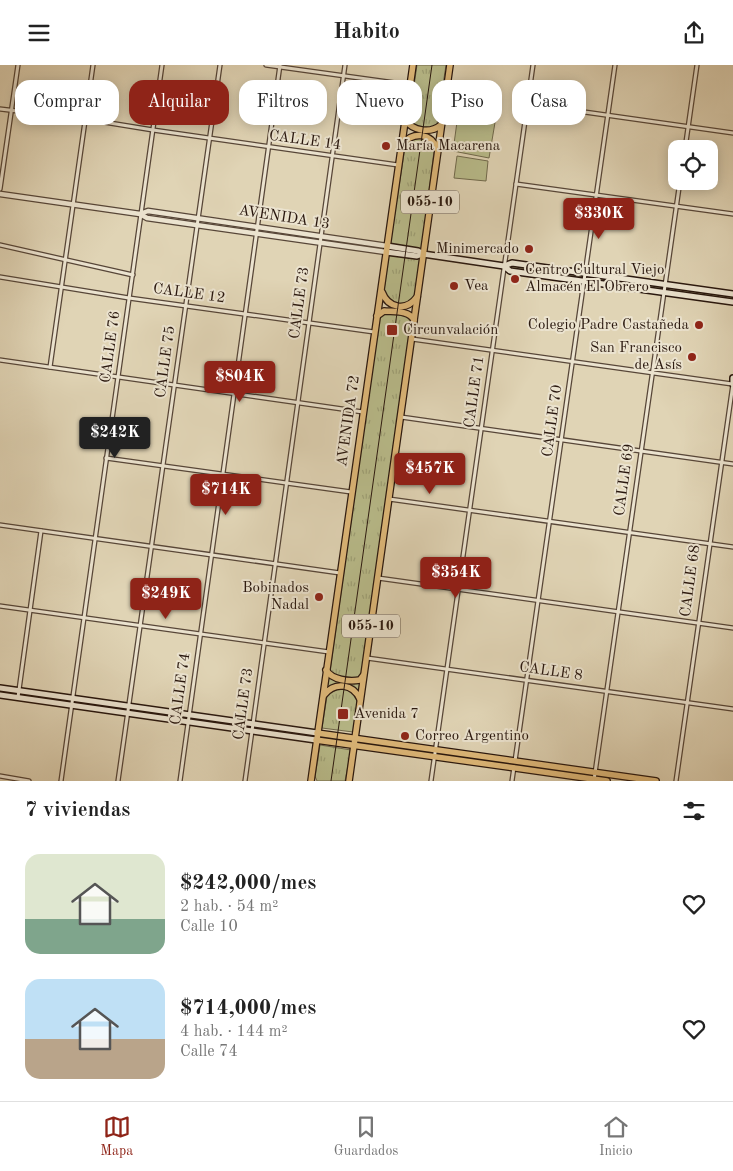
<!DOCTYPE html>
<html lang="es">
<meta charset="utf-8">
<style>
body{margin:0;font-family:"Old Standard TT",serif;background:#f2f2f2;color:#222;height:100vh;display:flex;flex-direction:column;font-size:19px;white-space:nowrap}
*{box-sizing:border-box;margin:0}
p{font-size:16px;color:#767676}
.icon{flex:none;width:28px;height:28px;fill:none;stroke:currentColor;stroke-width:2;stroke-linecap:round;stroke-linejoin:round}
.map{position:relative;height:716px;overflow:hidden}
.drawer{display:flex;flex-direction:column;background:#fff;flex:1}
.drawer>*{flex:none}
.guide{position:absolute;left:15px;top:15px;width:704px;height:45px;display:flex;gap:10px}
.fabs{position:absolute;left:668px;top:75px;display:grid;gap:10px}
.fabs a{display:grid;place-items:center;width:50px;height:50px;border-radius:10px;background:#fff;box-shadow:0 2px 12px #0003;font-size:25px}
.price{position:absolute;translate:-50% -42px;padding:0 11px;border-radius:5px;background:#8f2418;color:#fff;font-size:16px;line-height:32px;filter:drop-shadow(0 1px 2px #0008)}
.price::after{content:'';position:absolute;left:50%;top:30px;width:15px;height:11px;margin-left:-8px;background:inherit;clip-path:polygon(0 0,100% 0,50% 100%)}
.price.on{background:#222;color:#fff}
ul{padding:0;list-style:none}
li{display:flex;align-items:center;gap:15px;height:125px;padding:0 25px}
li span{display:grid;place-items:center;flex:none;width:140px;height:100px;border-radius:15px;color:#555}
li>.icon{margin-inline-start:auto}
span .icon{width:60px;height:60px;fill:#fffc;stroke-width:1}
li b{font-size:21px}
h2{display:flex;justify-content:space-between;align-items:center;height:60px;padding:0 25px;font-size:21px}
.chip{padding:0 18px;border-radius:15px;background:#fff;box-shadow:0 2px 12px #0003;font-size:18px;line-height:45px}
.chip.on{background:#8f2418;color:#fff}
header{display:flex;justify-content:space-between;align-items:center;height:65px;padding:0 25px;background:#fff;font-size:22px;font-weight:800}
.menu{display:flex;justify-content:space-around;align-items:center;height:70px;border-top:1px solid #e0e0e0;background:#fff;font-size:14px;color:#767676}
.menu a{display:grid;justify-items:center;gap:2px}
.menu .on{color:#8f2418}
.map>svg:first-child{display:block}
.grass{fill:url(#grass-tufts);stroke:#70694c}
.garden{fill:#b8bb8a;stroke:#70694c}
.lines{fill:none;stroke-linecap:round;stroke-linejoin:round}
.minor-casing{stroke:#574638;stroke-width:5.5}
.tertiary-casing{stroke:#574638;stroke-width:7}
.secondary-casing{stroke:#29170e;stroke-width:8}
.primary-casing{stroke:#29170e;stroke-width:8}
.trunk-casing{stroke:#29170e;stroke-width:8}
.minor{stroke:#ebe3cf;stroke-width:3}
.tertiary{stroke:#ebe3cf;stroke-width:4.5}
.secondary{stroke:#ebe3cf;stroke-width:5}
.primary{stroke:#e0ba7a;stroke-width:5.5}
.trunk{stroke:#e0ba7a;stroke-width:5.5}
.tram{stroke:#29170e;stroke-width:1}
.poi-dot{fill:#8f2418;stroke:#ebe3cf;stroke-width:2}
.labels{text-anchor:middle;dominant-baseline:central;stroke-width:4;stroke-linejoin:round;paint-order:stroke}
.shield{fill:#ebe3cf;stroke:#635448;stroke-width:1}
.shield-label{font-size:14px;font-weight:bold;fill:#29170e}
.street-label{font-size:15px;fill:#29170e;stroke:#ebe3cf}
.poi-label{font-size:15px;fill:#29170e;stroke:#ebe3cf;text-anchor:start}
</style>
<header><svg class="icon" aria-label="menu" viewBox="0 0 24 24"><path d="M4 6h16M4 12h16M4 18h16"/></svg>Habito<svg class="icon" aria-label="share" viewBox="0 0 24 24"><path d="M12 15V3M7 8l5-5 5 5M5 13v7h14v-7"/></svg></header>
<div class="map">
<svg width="733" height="716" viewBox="0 0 733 716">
<defs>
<pattern id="grass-tufts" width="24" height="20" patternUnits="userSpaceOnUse" patternTransform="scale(1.25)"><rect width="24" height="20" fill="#b8bb8a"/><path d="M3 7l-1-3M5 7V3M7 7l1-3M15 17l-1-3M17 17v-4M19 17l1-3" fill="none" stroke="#9ea076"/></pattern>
</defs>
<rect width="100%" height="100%" fill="#e0d4b5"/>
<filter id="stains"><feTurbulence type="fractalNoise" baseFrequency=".004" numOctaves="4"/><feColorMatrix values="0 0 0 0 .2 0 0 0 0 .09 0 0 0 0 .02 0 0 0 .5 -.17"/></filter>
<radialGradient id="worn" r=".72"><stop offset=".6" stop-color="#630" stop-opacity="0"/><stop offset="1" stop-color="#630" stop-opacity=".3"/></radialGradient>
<!-- grass -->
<g class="grass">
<polygon points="417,0 446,0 437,59 432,64 412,61 409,56"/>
<polygon points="419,71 429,76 434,86 422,184 390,180 405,82 410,75"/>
<polygon points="389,189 420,193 415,230 406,239 396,239 386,230 384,225"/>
<polygon points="513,200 733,231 733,235 512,204 511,201"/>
<polygon points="384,247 408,250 412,256 361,611 357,614 333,611 330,606 380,250"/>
<path d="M329 613 344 616 360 617 359 627C350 618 338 616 327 623Z"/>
<path d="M342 623C365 627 356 651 353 667L322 663 327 631 331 627Z"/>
<polygon points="320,680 351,685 345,716 317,716 315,711"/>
</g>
<!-- garden -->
<g class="garden">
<polygon points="461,28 499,34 489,93 453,86"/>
<polygon points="457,91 488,96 486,116 454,113"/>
</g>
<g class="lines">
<defs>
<g id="minor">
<polyline points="266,0 410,20"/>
<polyline points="528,39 733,68"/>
<polyline points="0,44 85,54 153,65 398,100"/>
<polyline points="685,84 697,0"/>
<polyline points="516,119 733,149"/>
<polyline points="0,124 18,0"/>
<polyline points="0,180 133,210"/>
<polyline points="0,212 129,233 374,267"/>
<polyline points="412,274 732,319"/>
<polyline points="0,295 363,347"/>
<polyline points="50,302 93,0"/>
<polyline points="401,352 733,399"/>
<polyline points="106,393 351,427"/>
<polyline points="389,434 733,482"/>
<polyline points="0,460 340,508"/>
<polyline points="378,513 733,563"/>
<polyline points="0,541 329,587"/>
<polyline points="367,593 733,644"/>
<polyline points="18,632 41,466"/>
<polyline points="515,696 615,0"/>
<polyline points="0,711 29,716"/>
<polyline points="594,715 680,116"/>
<polyline points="61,716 162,0"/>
<path d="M118 716C154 478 186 239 220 0"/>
<polyline points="180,716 280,0"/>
<polyline points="245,716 345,0"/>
<polyline points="431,716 533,0"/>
<polyline points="512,716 514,702"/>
<polyline points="676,716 733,319"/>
</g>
<g id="tertiary">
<polyline points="0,129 140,149 147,153 386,187"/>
<polyline points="140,149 148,146 387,181"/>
</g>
<g id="secondary">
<polyline points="387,181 418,186 423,189"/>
<polyline points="386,187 417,191 423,189 504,201 512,198 733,229"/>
<polyline points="504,201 510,206 733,237"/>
<polyline points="733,313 733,319"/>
<polyline points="0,623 317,668"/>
<polyline points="0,630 316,675"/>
</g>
<g id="primary">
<polyline points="317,668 656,716"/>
<polyline points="316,675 607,716"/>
</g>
<g id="trunk">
<path d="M405 55C413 66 430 69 441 60"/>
<path d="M402 79C414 66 431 68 437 84"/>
<path d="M382 227C388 243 406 247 417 232"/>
<path d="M377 251 384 246C394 247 409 245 414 255"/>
<path d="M326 605C332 615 349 617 360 615L363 611"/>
<path d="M324 630C335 616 353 619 360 634"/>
<polyline points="311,716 413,0"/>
<polyline points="349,716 450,0"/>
</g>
</defs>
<!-- minor casing -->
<use href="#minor" class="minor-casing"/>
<!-- tertiary casing -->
<use href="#tertiary" class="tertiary-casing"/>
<!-- secondary casing -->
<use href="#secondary" class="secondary-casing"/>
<!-- primary casing -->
<use href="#primary" class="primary-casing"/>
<!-- trunk casing -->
<use href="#trunk" class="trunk-casing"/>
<!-- minor -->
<use href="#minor" class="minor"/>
<!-- tertiary -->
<use href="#tertiary" class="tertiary"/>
<!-- secondary -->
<use href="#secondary" class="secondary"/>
<!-- primary -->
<use href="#primary" class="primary"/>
<!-- trunk -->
<use href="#trunk" class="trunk"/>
<!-- tram -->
<polyline class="tram" points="331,716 432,0"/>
</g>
<!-- markers -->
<g class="poi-dot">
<circle cx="386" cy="81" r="5"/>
<circle cx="529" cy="184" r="5"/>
<circle cx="515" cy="214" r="5"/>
<circle cx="454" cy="221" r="5"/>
<circle cx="699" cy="260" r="5"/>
<rect x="386" y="259" width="12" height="12" rx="2.5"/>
<circle cx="692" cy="292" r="5"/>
<circle cx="319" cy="532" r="5"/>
<rect x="337" y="643" width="12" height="12" rx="2.5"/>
<circle cx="405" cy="671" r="5"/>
</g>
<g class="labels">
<!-- shield labels -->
<g class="shield">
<rect x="401" y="125.5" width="58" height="23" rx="4"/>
<rect x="342" y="549.5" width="58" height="23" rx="4"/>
</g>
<g class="shield-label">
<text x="430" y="137">055-10</text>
<text x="371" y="561">055-10</text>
</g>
<!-- street labels -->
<g class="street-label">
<text transform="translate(305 76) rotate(8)">CALLE 14</text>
<text transform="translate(284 153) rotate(9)">AVENIDA 13</text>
<text transform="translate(189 229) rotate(8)">CALLE 12</text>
<text transform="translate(300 238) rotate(-82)">CALLE 73</text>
<text transform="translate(111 282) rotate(-82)">CALLE 76</text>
<text transform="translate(166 297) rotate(-82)">CALLE 75</text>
<text transform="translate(475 327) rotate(-82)">CALLE 71</text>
<text transform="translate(349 356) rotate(-82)">AVENIDA 72</text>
<text transform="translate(553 356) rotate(-82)">CALLE 70</text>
<text transform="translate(625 415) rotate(-82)">CALLE 69</text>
<text transform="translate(691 516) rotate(-82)">CALLE 68</text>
<text transform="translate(551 607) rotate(8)">CALLE 8</text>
<text transform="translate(181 624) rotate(-82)">CALLE 74</text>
<text transform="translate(244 639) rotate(-82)">CALLE 73</text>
</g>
<!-- poi labels -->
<g class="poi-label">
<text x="396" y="81">María Macarena</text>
<text x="519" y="184" text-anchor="end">Minimercado</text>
<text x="525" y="205">Centro Cultural Viejo<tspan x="525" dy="17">Almacén El Obrero</tspan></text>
<text x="464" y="221">Vea</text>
<text x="689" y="260" text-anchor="end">Colegio Padre Castañeda</text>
<text x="403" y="265">Circunvalación</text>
<text x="682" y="283" text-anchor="end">San Francisco<tspan x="682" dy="17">de Asís</tspan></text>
<text x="309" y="523" text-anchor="end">Bobinados<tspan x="309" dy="17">Nadal</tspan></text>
<text x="354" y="649">Avenida 7</text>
<text x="415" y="671">Correo Argentino</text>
</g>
</g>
<rect width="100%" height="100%" filter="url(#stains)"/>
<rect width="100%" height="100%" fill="url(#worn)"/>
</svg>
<div class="fabs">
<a><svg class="icon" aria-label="locate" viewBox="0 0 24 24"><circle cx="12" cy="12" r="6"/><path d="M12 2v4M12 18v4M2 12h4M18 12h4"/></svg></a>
</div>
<b class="price" style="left:599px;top:175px">$330K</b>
<b class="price" style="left:240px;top:338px">$804K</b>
<b class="price on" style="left:115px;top:394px">$242K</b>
<b class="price" style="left:430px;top:430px">$457K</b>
<b class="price" style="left:226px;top:451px">$714K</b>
<b class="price" style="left:456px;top:534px">$354K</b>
<b class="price" style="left:166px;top:555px">$249K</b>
<div class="guide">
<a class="chip">Comprar</a>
<a class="chip on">Alquilar</a>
<a class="chip">Filtros</a>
<a class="chip">Nuevo</a>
<a class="chip">Piso</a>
<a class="chip">Casa</a>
</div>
</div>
<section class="drawer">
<h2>7 viviendas<svg class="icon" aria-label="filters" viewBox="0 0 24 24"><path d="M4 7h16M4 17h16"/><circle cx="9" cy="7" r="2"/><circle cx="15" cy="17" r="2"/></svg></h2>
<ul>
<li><span style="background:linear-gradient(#dfe7d0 65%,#7fa58c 0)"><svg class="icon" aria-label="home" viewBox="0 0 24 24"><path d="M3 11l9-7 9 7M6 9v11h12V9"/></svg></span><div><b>$242,000/mes</b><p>2 hab. · 54 m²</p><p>Calle 10</p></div><svg class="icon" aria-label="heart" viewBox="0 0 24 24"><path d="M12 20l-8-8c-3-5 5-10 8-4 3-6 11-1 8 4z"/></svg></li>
<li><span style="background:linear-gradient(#bfe0f5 60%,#b9a48a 0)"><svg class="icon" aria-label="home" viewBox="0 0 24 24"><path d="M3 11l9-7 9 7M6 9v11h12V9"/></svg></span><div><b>$714,000/mes</b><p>4 hab. · 144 m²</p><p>Calle 74</p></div><svg class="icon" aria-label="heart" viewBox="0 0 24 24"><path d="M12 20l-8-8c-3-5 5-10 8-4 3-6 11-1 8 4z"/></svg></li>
</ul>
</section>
<nav class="menu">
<a class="on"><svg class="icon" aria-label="map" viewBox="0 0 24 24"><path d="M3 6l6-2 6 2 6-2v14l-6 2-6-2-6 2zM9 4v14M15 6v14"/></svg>Mapa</a>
<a><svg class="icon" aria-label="saved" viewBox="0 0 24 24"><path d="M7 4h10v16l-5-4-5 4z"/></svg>Guardados</a>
<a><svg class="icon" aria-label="home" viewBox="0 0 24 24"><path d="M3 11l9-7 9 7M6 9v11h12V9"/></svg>Inicio</a>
</nav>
